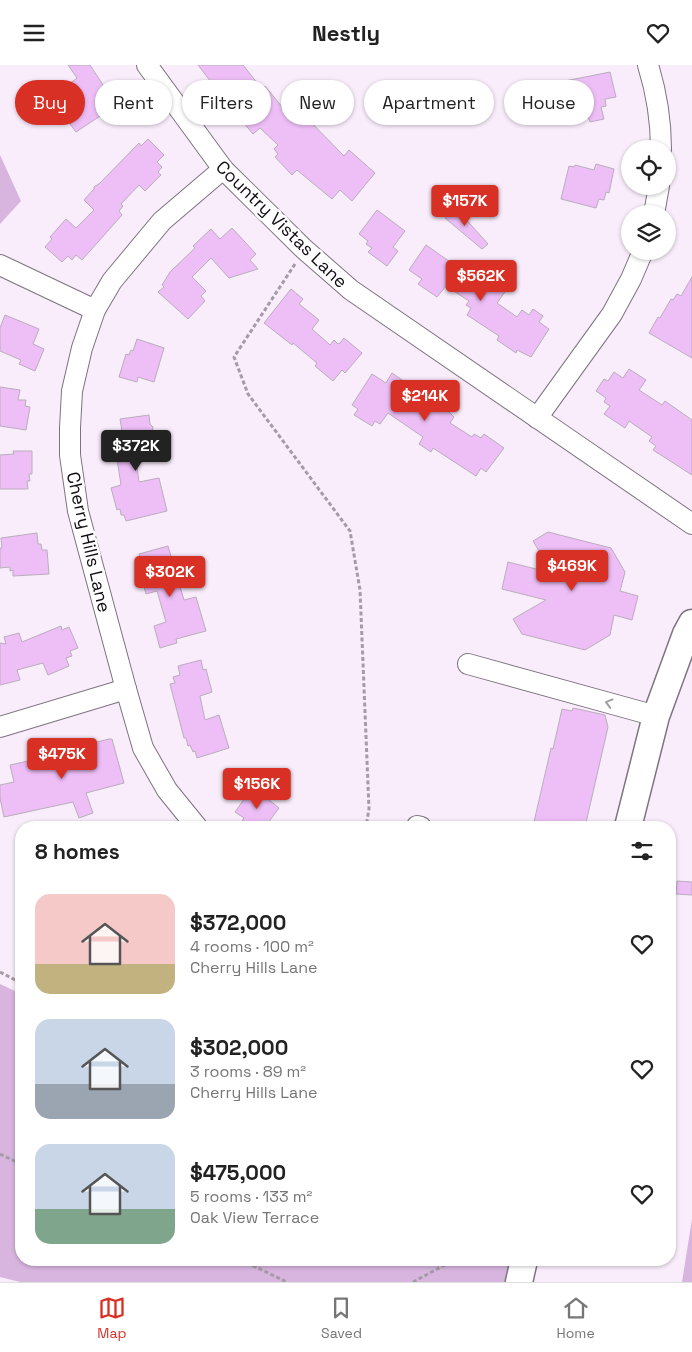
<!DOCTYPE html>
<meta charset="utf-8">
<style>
body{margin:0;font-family:"Space Grotesk",sans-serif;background:#f6f6f6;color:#222;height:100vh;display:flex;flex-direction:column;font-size:19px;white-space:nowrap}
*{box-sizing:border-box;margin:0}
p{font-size:16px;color:#767676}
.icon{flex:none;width:28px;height:28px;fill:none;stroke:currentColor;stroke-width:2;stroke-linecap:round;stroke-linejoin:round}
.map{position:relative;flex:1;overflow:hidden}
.drawer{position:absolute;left:15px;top:756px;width:661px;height:445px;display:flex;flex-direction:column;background:#fff;border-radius:20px;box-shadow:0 1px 4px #0004}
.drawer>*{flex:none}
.banner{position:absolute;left:15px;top:15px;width:662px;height:45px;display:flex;gap:10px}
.tools{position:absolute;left:621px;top:75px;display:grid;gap:10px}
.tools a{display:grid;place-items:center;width:55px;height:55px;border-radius:50%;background:#fff;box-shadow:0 1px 4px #0004;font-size:25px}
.price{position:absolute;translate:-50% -42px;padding:0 11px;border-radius:5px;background:#d93025;color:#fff;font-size:16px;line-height:32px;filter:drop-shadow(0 1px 2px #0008)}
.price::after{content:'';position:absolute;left:50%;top:30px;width:15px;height:11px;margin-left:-8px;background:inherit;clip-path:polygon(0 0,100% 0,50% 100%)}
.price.current{background:#222;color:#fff}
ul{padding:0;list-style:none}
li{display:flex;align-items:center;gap:15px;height:125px;padding:0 20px}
li span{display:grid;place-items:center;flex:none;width:140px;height:100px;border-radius:15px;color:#555}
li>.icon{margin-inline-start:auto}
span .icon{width:60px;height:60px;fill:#fffc;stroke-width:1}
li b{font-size:21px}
h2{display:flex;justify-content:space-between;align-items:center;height:60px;padding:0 20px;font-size:21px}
.chip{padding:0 18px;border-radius:22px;background:#fff;box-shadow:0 1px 4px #0004;font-size:18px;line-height:45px}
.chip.current{background:#d93025;color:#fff}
header{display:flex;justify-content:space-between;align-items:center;height:65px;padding:0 20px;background:#fff;font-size:22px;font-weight:700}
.tabs{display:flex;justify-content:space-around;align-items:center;height:70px;border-top:1px solid #e0e0e0;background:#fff;font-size:14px;color:#767676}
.tabs a{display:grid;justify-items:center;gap:2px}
.tabs .current{color:#d93025}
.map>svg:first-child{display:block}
.green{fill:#d8b5df}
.building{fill:#eebff7;stroke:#b9adbc}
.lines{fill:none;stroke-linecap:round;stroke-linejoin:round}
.minor-casing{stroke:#7e7380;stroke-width:22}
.major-casing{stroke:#7e7380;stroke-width:29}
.path{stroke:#a59ba6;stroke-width:3;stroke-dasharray:4 2.5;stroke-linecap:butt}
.minor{stroke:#fff;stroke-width:20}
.major{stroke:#fff;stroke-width:26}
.oneway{stroke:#a09ea0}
.labels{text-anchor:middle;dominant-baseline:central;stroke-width:5;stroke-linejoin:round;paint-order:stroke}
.street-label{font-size:18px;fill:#110c11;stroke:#fff}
</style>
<header><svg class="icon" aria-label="menu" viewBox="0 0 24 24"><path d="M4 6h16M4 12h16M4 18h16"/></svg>Nestly<svg class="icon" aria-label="heart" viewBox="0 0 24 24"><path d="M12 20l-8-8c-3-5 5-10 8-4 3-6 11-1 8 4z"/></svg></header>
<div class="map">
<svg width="692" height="1217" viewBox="0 0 692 1217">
<rect width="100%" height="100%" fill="#f9ecfb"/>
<!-- green -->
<g class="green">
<polygon points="0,90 21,136 0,159"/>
<polygon points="0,919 21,929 21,1195 524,1195 519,1217 20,1217 0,1212"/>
<polygon points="692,1154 692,1217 682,1217"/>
</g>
<!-- building -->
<g class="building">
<polygon points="68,0 90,0 103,20 101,22 105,27 103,29 107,35 101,39 106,47 76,67 51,33 77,13"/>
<polygon points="198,0 243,0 262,24 265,21 291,53 299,45 344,91 349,85 375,108 352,136 340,125 332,134 297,105 292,110 275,92 278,89 274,84 278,80 260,63 253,69 238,51 242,48 238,43 244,38 228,18 218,26"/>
<polygon points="610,7 616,32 605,34 606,41 601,42 604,54 590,57 589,53 578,55 572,31 564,33 561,19 566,18 565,16"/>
<polygon points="148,74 164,90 157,97 162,102 158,107 161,110 145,126 139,120 121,139 123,141 119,146 122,150 82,195 76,190 72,195 68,191 62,197 45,182 52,174 50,172 66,154 76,163 94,145 84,135 94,124 94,122 100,118 139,78 141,81"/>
<polygon points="596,99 614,104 609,128 606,127 604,135 599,134 596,143 561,134 569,101 574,102 575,100 594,105"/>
<polygon points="454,141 488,179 482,184 445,153"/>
<polygon points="377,145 405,166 393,182 398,186 387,201 368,187 372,183 366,179 368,176 359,169"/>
<polygon points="232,163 256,189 250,195 258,204 229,213 211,193 192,212 206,226 201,231 205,236 188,254 158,227 164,222 162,220 170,207 195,183 193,181 211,164 220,174"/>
<polygon points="426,180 473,213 474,211 483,217 484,214 505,227 497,238 517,252 522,245 529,250 533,244 543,251 539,257 549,264 531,292 517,285 516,288 497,275 499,271 467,250 471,243 466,240 469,236 446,221 437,232 418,219 422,214 409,205"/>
<polygon points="692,212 692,293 649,268 658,252 660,253 671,234 673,235 677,229 681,231"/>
<polygon points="291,224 303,234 299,239 319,255 312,264 330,280 334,275 338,279 340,278 344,273 362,288 345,308 342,305 333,316 315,301 317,298 293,278 292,280 264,258"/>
<polygon points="5,250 39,264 33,279 44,284 35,306 19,299 21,295 0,286 0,263"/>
<polygon points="137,274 164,283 154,317 138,312 137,317 119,312 126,289 129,290 131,285 133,286"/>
<polygon points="629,304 646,315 639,325 662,340 665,336 692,355 692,410 653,385 656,381 649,376 652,372 629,356 625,363 604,349 610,341 604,337 606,333 596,326 604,314 608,316 614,307 623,313"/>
<polygon points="392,308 424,330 426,327 446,340 444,342 454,352 450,358 472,372 474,369 481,373 484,369 504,383 486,407 481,403 476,411 433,383 431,387 419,379 423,372 388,348 380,359 375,356 372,361 354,350 358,344 352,340 372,309 386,318"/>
<polygon points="0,322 20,325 18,335 26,335 25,341 30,342 26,365 0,361"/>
<polygon points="149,350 150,359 153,362 152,370 154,384 135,387 139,417 159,413 167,446 126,456 124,450 121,450 120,444 117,445 111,423 121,420 114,374 118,373 117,367 122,366 120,354"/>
<polygon points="13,386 32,386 32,409 29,409 30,416 27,416 28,424 0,424 0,390 14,389"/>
<polygon points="548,467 611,483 625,507 620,526 638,531 632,555 614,550 610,570 585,585 522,569 513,554 546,535 502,524 508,497 552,508 533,476"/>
<polygon points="37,468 38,479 41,479 42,485 47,485 49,509 13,511 13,505 10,506 10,502 0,503 0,483 2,483 1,473"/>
<polygon points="168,481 184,535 196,532 206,566 176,574 177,578 160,583 154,561 166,557 157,526 146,529 138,500 142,499 139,489"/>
<polygon points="61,561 62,565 69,562 78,583 70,586 72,591 66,593 69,601 48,610 43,598 17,605 20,615 0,620 0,578 6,579 4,572 19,568 22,577"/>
<polygon points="201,595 203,605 206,604 212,627 200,631 205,655 219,650 229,683 197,693 195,686 193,687 190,680 188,681 186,673 184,673 170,619 175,618 173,612 180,610 178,601"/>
<polygon points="573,643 605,650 608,662 585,762 536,762 537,757 534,757 551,683 553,684 562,644 572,646"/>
<polygon points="109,674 112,674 124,718 86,728 93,748 79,753 73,737 4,752 0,733 0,720 14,717 10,700 42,693 44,703 69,697 65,682 88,675 89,679"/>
<polygon points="252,723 259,728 263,728 268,732 269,735 279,743 265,762 251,762 242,756 244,753 235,747"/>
<polygon points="677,816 692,817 692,830 676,829"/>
</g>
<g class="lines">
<defs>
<g id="minor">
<polyline points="147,0 223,104 304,184 351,225 692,459"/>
<path d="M648 0C656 26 661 56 661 84"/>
<polyline points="654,149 659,121"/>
<polyline points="0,200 95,245"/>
<polyline points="537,353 612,249 631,214 643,186"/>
<polyline points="468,599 656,651"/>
<polyline points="0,662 126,624"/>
<polyline points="417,761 421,762"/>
<polyline points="197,762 167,725 143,683 126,624 78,446 70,390 70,363 72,326 82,283 95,245 112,216 162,156 223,104"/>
</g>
<g id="major">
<polyline points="628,762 656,651 686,569 692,558"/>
<polyline points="519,1217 524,1195"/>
</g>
</defs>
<!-- minor casing -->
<use href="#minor" class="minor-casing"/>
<!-- major casing -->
<use href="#major" class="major-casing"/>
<!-- path -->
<g class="path">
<polyline points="295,199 234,292 248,329 350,466 360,525 369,744 366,762"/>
<polyline points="0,907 21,918"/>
<polyline points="0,1089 21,1099"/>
<polyline points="241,1195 287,1217"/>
<polyline points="413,1217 454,1195"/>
</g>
<!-- minor -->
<use href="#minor" class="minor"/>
<!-- major -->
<use href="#major" class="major"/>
</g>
<!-- one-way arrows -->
<defs><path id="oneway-chevron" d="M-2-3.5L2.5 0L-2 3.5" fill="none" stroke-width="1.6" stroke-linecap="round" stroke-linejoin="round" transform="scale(1.25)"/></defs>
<use class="oneway" href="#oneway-chevron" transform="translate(609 638) rotate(-165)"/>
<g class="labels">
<!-- street labels -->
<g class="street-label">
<text transform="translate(282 159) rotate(44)">Country Vistas Lane</text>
<text transform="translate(89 477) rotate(77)">Cherry Hills Lane</text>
</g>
</g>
</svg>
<div class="tools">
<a><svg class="icon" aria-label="locate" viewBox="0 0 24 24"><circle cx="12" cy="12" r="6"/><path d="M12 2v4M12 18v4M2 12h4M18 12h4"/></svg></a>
<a><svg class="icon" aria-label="layers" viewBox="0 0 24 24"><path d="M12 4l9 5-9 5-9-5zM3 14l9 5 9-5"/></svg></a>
</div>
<b class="price" style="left:465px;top:162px">$157K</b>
<b class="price" style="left:481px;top:237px">$562K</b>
<b class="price" style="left:425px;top:357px">$214K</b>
<b class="price current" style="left:136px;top:407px">$372K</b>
<b class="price" style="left:572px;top:527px">$469K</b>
<b class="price" style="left:170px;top:533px">$302K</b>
<b class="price" style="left:62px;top:715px">$475K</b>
<b class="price" style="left:257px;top:745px">$156K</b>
<div class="banner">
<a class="chip current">Buy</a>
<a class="chip">Rent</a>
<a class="chip">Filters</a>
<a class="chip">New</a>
<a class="chip">Apartment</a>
<a class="chip">House</a>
</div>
<section class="drawer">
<h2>8 homes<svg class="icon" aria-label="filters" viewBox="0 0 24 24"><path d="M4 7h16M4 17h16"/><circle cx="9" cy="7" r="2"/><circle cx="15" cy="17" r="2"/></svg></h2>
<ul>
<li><span style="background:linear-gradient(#f6c9c9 70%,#c2b280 0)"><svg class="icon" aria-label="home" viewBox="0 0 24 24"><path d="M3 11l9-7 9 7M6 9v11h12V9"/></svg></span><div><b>$372,000</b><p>4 rooms · 100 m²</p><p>Cherry Hills Lane</p></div><svg class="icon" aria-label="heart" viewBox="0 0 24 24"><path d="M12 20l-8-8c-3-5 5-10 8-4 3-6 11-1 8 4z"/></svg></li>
<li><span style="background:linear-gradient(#c9d6e8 65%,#9aa5b1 0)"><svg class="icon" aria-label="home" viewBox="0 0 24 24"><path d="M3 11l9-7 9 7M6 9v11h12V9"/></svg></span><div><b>$302,000</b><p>3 rooms · 89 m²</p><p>Cherry Hills Lane</p></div><svg class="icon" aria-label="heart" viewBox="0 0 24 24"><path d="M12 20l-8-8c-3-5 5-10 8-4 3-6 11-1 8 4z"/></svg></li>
<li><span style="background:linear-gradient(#c9d6e8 65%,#7fa58c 0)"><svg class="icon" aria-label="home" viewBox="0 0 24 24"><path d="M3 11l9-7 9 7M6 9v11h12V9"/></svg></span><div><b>$475,000</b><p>5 rooms · 133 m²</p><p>Oak View Terrace</p></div><svg class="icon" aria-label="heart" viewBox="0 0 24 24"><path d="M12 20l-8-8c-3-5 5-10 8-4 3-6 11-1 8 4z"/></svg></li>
</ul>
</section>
</div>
<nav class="tabs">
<a class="current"><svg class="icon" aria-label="map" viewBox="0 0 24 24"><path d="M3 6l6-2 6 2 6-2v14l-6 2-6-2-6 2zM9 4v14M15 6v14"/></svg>Map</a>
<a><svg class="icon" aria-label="saved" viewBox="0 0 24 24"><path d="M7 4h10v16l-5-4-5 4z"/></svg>Saved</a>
<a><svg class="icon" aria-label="home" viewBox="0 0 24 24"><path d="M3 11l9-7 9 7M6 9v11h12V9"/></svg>Home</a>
</nav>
